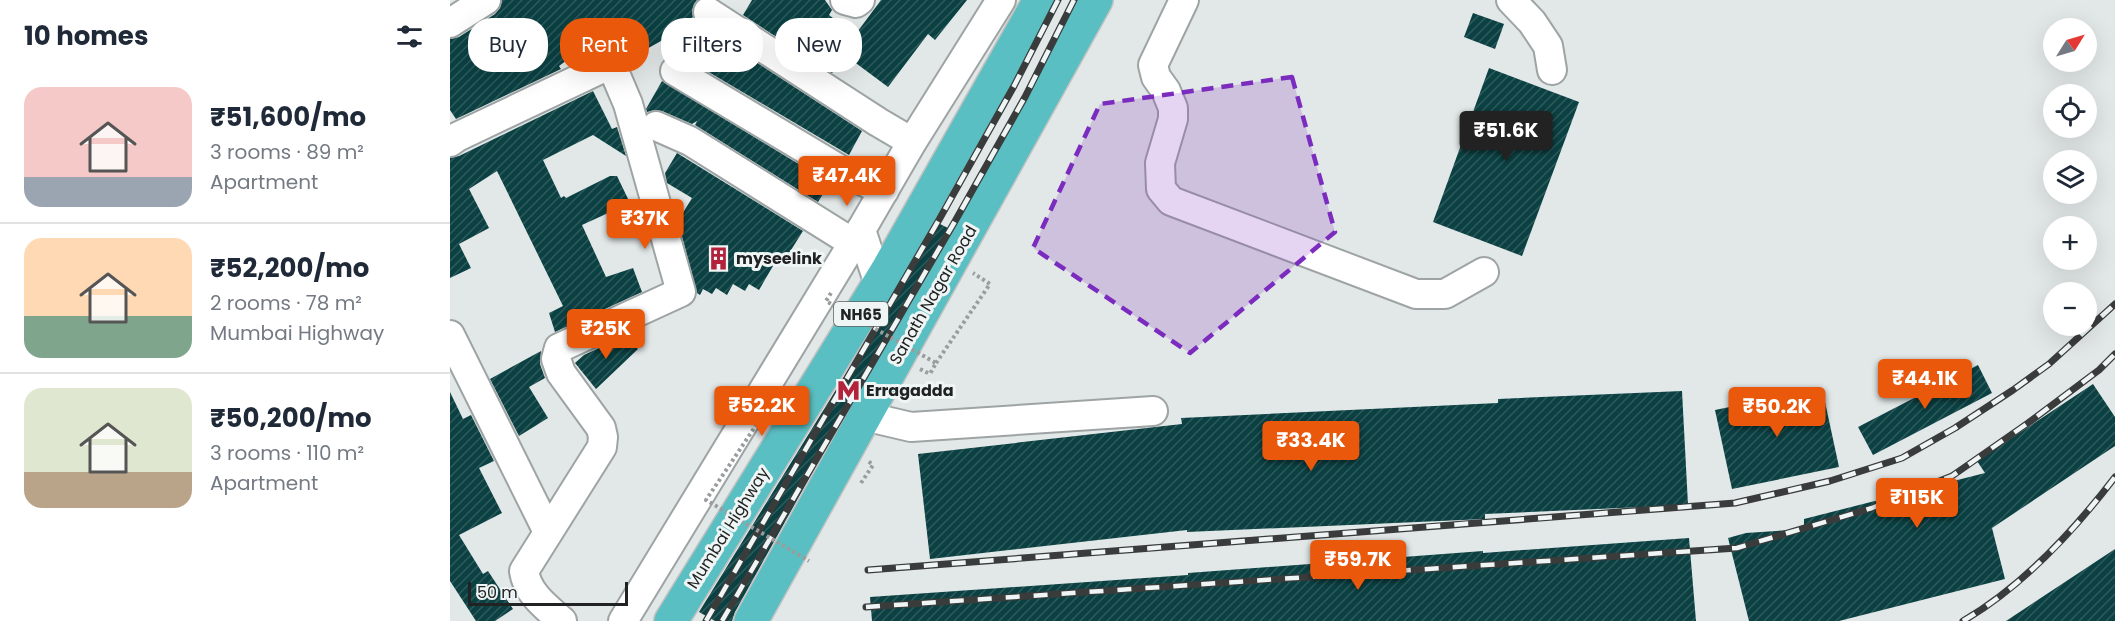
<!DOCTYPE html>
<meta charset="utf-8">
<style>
body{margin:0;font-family:Poppins,sans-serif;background:#f6f6f7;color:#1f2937;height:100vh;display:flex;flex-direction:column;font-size:22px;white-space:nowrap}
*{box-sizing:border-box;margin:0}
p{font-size:20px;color:#747a83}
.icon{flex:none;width:33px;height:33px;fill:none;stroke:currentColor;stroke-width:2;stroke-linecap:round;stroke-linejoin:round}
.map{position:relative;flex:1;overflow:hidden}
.details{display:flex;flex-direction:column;background:#fff;width:450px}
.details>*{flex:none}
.guide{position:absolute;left:18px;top:18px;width:570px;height:54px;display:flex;gap:12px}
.needle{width:39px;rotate:53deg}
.tools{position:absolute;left:1593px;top:18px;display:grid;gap:12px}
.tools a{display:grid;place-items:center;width:54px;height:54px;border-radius:50%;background:#fff;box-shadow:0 6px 24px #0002;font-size:30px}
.scale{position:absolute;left:18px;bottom:15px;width:160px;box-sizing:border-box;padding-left:6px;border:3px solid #212323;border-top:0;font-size:16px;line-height:21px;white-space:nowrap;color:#212323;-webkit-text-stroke:4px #eff5f5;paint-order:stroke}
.price{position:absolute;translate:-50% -51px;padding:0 14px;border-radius:6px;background:#ea580c;color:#fff;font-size:20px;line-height:39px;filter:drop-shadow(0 2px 3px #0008)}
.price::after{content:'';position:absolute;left:50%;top:36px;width:18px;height:14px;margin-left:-9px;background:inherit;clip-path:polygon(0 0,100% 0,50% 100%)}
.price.selected{background:#222;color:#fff}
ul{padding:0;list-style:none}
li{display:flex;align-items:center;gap:18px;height:150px;padding:0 24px}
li+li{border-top:2px solid #e0e1e3}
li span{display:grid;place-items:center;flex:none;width:168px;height:120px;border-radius:18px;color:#555}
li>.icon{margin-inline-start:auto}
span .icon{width:72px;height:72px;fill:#fffc;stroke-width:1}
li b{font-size:26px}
h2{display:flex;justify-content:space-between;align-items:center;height:72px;padding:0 24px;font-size:26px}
.chip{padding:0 21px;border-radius:24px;background:#fff;box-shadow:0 6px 24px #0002;font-size:21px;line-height:54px}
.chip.selected{background:#ea580c;color:#fff}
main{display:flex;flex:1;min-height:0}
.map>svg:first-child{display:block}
.building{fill:url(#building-hatch)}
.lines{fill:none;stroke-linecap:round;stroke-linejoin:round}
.minor-casing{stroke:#9ea4a4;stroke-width:32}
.highway-casing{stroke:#c1c1c1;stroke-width:36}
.path{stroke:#999d9d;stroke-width:4;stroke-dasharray:3 3;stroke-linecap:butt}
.minor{stroke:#fff;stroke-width:28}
.highway{stroke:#5abfc2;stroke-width:33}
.rail-casing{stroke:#3a3c3c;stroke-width:7}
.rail{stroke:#eff5f5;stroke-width:4.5;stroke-dasharray:14;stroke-linecap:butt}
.path-bridge{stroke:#999d9d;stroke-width:4;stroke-dasharray:3 3;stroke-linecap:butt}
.marked{fill:#7b2cbf;fill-opacity:0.2;stroke:#7b2cbf;stroke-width:4.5;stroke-dasharray:12 8;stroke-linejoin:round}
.labels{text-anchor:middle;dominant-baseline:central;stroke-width:6;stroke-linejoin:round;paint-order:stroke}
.shield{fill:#eff5f5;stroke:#5f6262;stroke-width:1.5}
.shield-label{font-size:15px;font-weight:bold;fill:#212323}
.poi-label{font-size:16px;font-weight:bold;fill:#212323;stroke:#eff5f5;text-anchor:start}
.street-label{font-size:16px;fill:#212323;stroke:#eff5f5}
</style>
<main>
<section class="details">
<h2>10 homes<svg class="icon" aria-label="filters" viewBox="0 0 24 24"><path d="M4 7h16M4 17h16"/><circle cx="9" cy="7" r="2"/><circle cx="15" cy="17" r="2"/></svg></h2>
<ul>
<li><span style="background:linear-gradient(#f6c9c9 75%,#9aa5b1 0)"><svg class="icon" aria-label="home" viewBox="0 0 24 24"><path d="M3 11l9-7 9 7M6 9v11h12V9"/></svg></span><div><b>₹51,600/mo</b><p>3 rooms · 89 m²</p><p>Apartment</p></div></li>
<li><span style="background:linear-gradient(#ffd9b3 65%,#7fa58c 0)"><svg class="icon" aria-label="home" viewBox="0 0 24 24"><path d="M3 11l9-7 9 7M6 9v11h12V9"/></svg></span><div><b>₹52,200/mo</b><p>2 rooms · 78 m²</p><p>Mumbai Highway</p></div></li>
<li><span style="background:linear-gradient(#dfe7d0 70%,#b9a48a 0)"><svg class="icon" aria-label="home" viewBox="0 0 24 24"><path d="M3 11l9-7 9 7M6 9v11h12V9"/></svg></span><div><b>₹50,200/mo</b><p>3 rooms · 110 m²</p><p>Apartment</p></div></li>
</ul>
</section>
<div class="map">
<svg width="1665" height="621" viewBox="0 0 1665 621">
<defs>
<pattern id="building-hatch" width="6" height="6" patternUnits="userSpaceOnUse" patternTransform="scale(1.5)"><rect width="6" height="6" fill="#0b4143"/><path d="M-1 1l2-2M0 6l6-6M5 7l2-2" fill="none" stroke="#2e5a5b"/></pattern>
</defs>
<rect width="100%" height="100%" fill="#e2e7e7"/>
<!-- building -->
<g class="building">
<polygon points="52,0 247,0 244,4 242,11 243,17 240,19 245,22 177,60 171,51 167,49 156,31 109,66 111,69 6,119 0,110 0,39 9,37 45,14 50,8"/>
<polygon points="302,0 375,0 382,10 379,15 405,35 431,0 517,0 485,40 478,34 438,87 395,55 382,73 293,15"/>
<polygon points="1023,13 1054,24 1045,49 1014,37"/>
<polygon points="258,31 412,131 399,155 240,61"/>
<polygon points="1039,68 1129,102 1072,256 983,222"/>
<polygon points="212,81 380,183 368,202 245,125 247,121 242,124 212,111 205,110 197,112 196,109"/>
<polygon points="143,91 162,129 167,127 176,156 143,135 93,160 111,198 114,196 116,198 160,176 167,176 180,203 132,225 156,277 183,268 192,292 105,332 99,313 113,306 47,171 19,189 39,228 9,244 21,268 0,278 0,158 9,156"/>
<polygon points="227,153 353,231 336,258 330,254 309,290 299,284 295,291 283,284 277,295 266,288 262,294 253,289 250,295 247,293 228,221 242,198 217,183 215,173"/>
<polygon points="486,222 498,228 285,612 282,621 265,621 249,612 453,281"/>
<polygon points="175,336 188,349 146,389 125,363 134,355"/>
<polygon points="91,351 90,364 95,378 79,387 98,418 69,436 40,379"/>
<polygon points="1528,365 1542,393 1423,455 1408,427"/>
<polygon points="1643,384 1665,417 1665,446 1542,528 1555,579 1389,621 1299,621 1278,538 1296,533 1354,529 1354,519 1535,473 1527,461"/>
<polygon points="1372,388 1389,467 1282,489 1265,410"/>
<polygon points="1232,391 1238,505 1035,514 1035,519 737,532 737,530 480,559 468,454 732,424 731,418 1048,403 1048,399"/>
<polygon points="0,392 13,419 21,415 44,461 29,468 52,513 9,535 33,574 38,571 63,609 45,621 26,621 0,581"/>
<polygon points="1239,538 1246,621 422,621 420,597 738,575 738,573 1033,551 1033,553"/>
<polygon points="1665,549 1665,621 1556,621"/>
</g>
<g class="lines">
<defs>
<g id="minor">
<polyline points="395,0 406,3 410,0"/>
<polyline points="734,0 703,65 706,77 716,91 723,108 723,119 710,163 711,189 721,201 966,294 995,294 1034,272"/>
<polyline points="1061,0 1082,22 1098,46 1102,70"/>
<polyline points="258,12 428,122 462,142"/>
<polyline points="0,23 36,0"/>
<polyline points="225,71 394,172 434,191"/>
<polyline points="206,126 240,141 403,243"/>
<path d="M0 142 7 137 161 64 178 104 231 292 109 348 106 359 111 373 151 428 153 437 152 447 74 571C77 593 96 607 112 621"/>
<polyline points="429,284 411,230 462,142 551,0"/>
<polyline points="0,335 98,532"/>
<polyline points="414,416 461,427 703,411"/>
<polyline points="173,621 411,230"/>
</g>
<g id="highway">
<polyline points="221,621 437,271 590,0"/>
<polyline points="301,621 646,0"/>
</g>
</defs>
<!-- minor casing -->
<use href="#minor" class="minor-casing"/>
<!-- highway casing -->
<use href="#highway" class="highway-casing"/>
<!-- path -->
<g class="path">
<polyline points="486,363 540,284 523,273"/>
<polyline points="470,369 480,374"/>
<polyline points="411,483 423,465 418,461"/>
</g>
<!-- minor -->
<use href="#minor" class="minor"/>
<!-- highway -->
<use href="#highway" class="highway"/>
<defs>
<g id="rail">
<polyline points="418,570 1285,503 1380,481 1452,458 1505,428 1563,390 1599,364 1665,304"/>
<polyline points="416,607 1287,548 1422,508 1502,476 1578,423 1649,370 1665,354"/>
<polyline points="256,621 490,218 564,86 608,0"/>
<polyline points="272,621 504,223 575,97 624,0"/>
<path d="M1513 621C1573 586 1623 532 1665 477"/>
</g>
</defs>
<!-- rail casing -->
<use href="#rail" class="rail-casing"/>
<!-- rail -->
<use href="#rail" class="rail"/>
<!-- path-bridge -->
<g class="path-bridge">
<polyline points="381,293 376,301 486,363 480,374"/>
<polyline points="317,409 256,500 359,561"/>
</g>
</g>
<!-- marked area -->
<path class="marked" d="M842 77 885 232 740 353 583 248 650 104Z"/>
<!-- icons -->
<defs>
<symbol id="building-bare" viewBox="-9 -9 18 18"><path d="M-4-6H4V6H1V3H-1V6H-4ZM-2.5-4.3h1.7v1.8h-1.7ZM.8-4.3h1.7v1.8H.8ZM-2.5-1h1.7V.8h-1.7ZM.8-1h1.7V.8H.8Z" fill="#b3213b" stroke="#eff5f5" stroke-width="2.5" paint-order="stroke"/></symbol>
<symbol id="metro-bare" viewBox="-9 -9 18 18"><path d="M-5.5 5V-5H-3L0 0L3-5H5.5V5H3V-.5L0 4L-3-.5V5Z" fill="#b3213b" stroke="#eff5f5" stroke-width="2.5" paint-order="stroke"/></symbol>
</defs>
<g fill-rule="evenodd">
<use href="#building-bare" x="252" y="242" width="33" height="33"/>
<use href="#metro-bare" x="382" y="374" width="33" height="33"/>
</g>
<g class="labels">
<!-- shield labels -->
<rect class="shield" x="384" y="302" width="54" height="24" rx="4.5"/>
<g class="shield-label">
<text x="411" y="314">NH65</text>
</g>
<!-- poi labels -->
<g class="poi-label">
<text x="286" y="258">myseelink</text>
<text x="416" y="390">Erragadda</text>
</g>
<!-- street labels -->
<g class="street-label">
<text transform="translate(483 295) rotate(-60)">Sanath Nagar Road</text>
<text transform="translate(278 528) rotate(-58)">Mumbai Highway</text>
</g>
</g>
</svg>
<div class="tools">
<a><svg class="needle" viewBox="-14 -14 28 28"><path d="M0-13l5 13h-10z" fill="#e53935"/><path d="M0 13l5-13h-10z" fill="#747a83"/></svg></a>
<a><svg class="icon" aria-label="locate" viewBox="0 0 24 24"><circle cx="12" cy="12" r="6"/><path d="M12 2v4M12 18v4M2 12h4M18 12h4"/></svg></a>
<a><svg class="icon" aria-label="layers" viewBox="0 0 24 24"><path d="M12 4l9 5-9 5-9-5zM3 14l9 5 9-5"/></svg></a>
<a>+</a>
<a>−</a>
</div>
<div class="scale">50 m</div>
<b class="price selected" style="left:1056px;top:162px">₹51.6K</b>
<b class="price" style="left:397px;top:207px">₹47.4K</b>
<b class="price" style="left:195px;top:250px">₹37K</b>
<b class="price" style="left:156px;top:360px">₹25K</b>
<b class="price" style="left:1475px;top:410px">₹44.1K</b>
<b class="price" style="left:312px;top:437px">₹52.2K</b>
<b class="price" style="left:1327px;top:438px">₹50.2K</b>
<b class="price" style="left:861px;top:472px">₹33.4K</b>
<b class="price" style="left:1467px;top:529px">₹115K</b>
<b class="price" style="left:908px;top:591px">₹59.7K</b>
<div class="guide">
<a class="chip">Buy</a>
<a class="chip selected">Rent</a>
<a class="chip">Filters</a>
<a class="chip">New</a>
</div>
</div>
</main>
